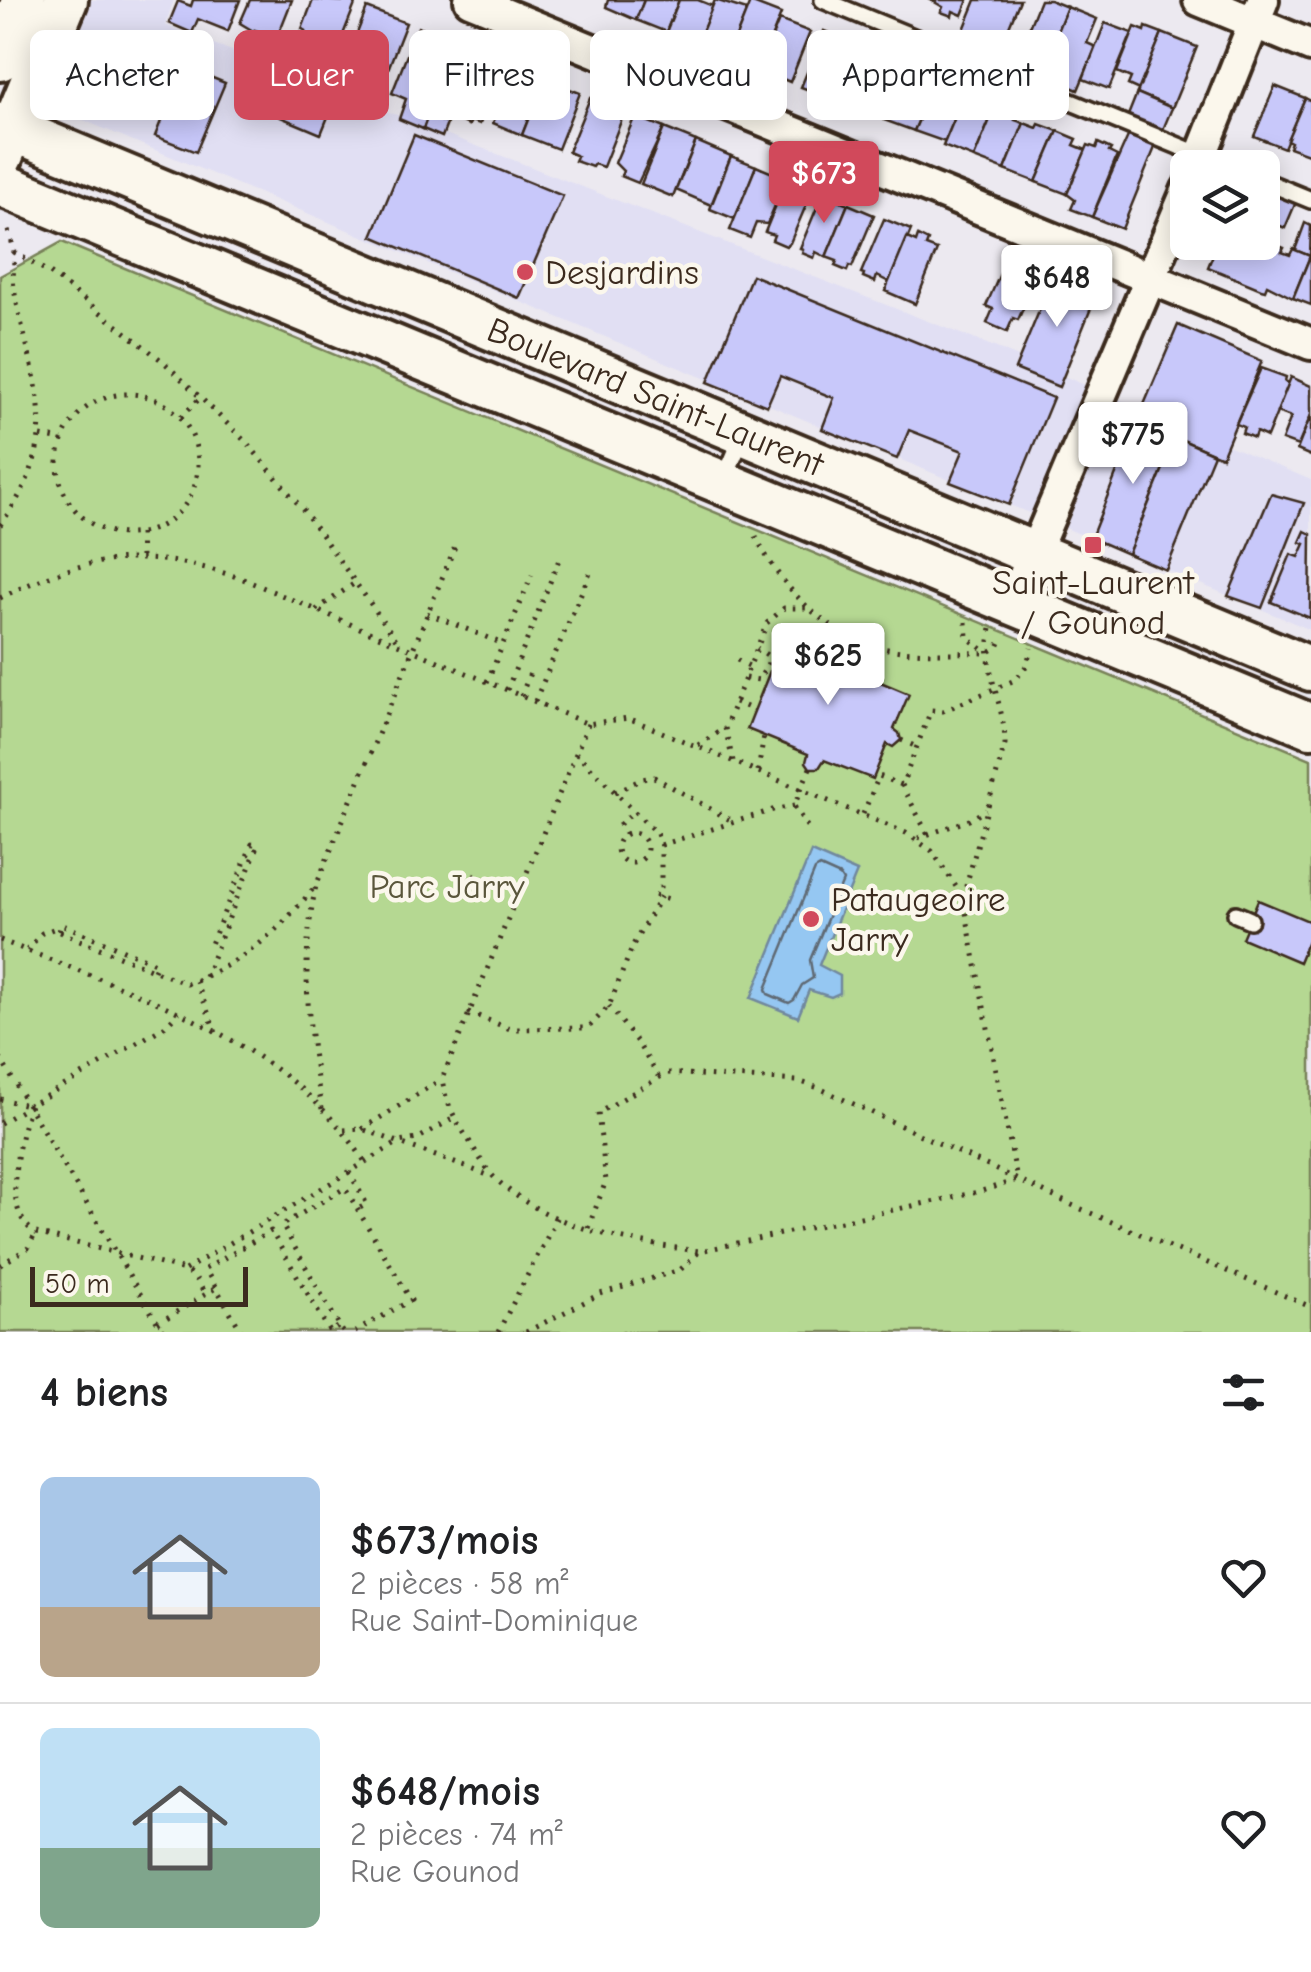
<!DOCTYPE html>
<html lang="fr">
<meta charset="utf-8">
<style>
body{margin:0;font-family:"Comic Neue",sans-serif;background:#f2f2f2;color:#202124;height:100vh;display:flex;flex-direction:column;font-size:38px;white-space:nowrap}
*{box-sizing:border-box;margin:0}
p{font-size:32px;color:#757577}
.icon{flex:none;width:55px;height:55px;fill:none;stroke:currentColor;stroke-width:2;stroke-linecap:round;stroke-linejoin:round}
.map{position:relative;height:1332px;overflow:hidden}
.side{display:flex;flex-direction:column;background:#fff;flex:1}
.side>*{flex:none}
.banner{position:absolute;left:30px;top:30px;width:1252px;height:90px;display:flex;gap:20px}
.controls{position:absolute;left:1170px;top:150px;display:grid;gap:20px}
.controls a{display:grid;place-items:center;width:110px;height:110px;border-radius:15px;background:#fff;box-shadow:0 5px 25px #0003;font-size:50px}
.scale{position:absolute;left:30px;bottom:25px;width:218px;box-sizing:border-box;padding-left:10px;border:5px solid #3b2a1e;border-top:0;font-size:28px;line-height:35px;white-space:nowrap;color:#3b2a1e;-webkit-text-stroke:8px #fbf7ec;paint-order:stroke}
.price{position:absolute;translate:-50% -85px;padding:0 22px;border-radius:10px;background:#fff;color:#222;font-size:32px;line-height:65px;filter:drop-shadow(0 2px 5px #0008)}
.price::after{content:'';position:absolute;left:50%;top:60px;width:30px;height:22px;margin-left:-15px;background:inherit;clip-path:polygon(0 0,100% 0,50% 100%)}
.price.selected{background:#d1495b;color:#fff}
ul{padding:0;list-style:none}
li{display:flex;align-items:center;gap:30px;height:250px;padding:0 40px}
li+li{border-top:2px solid #e0e0e0}
li span{display:grid;place-items:center;flex:none;width:280px;height:200px;border-radius:15px;color:#555}
li>.icon{margin-inline-start:auto}
span .icon{width:120px;height:120px;fill:#fffc;stroke-width:1}
li b{font-size:42px}
h2{display:flex;justify-content:space-between;align-items:center;height:120px;padding:0 40px;font-size:42px}
.pill{padding:0 35px;border-radius:15px;background:#fff;box-shadow:0 5px 25px #0003;font-size:35px;line-height:90px}
.pill.selected{background:#d1495b;color:#fff}
.map>svg:first-child{display:block}
.built{fill:#e1dff3}
.green{fill:#b5d892;stroke:#788158;stroke-width:2.5}
.water{fill:#95c7f2;stroke:#71889d;stroke-width:2.5}
.lines{fill:none;stroke-linecap:round;stroke-linejoin:round}
.shore{stroke:#5f6973;stroke-width:2.5}
.building{fill:#c8c8fa;stroke:#3b2a1e;stroke-width:2.5}
.lane-casing{stroke:#3b2a1e;stroke-width:22}
.street-casing{stroke:#3b2a1e;stroke-width:38}
.secondary-casing{stroke:#3b2a1e;stroke-width:50}
.path{stroke:#3b2a1e;stroke-width:5;stroke-dasharray:2.5 8;stroke-linecap:butt}
.lane{stroke:#fbf7ec;stroke-width:15}
.street{stroke:#fbf7ec;stroke-width:30}
.secondary{stroke:#fbf7ec;stroke-width:42}
.poi-dot{fill:#d1495b;stroke:#fbf7ec;stroke-width:4}
.labels{text-anchor:middle;dominant-baseline:central;stroke-width:9;stroke-linejoin:round;paint-order:stroke}
.poi-label{font-size:35px;fill:#3b2a1e;stroke:#fbf7ec;text-anchor:start}
.street-label{font-size:35px;fill:#3b2a1e;stroke:#fbf7ec}
.park-label{font-size:35px;fill:#5a563b;stroke:#fbf7ec}
</style>
<div class="map">
<svg width="1311" height="1332" viewBox="0 0 1311 1332">
<rect width="100%" height="100%" fill="#ece9f0"/>
<filter id="ink" filterUnits="userSpaceOnUse"><feTurbulence type="fractalNoise" baseFrequency=".01" numOctaves="2"/><feDisplacementMap in="SourceGraphic" scale="20" xChannelSelector="R" yChannelSelector="G"/><feConvolveMatrix kernelMatrix="1 2 1 2 8 2 1 2 1" color-interpolation-filters="sRGB"/></filter>
<g filter="url(#ink)">
<!-- built -->
<polygon class="built" points="0,0 174,0 165,25 992,346 1311,480 1311,630 59,110 69,77 0,52"/>
<!-- green -->
<polygon class="green" points="62,242 1311,759 1311,1332 0,1332 0,276"/>
<!-- water -->
<polygon class="water" points="811,852 857,872 819,965 840,976 840,993 831,997 809,990 798,1017 751,998"/>
<g class="lines">
<!-- shore -->
<polygon class="shore" points="820,867 840,876 843,881 810,960 813,978 802,985 794,1000 789,1003 768,994 766,989 815,870"/>
</g>
<!-- building -->
<g class="building">
<polygon points="193,0 240,0 228,31 198,19 192,33 169,23 178,1 191,6"/>
<polygon points="250,0 292,0 277,38 255,30 255,32 240,23"/>
<polygon points="313,0 356,2 331,65 323,61 320,70 299,62 302,54 297,52 306,31 302,29"/>
<polygon points="608,0 644,0 636,20 606,7"/>
<polygon points="644,0 679,0 666,32 636,20"/>
<polygon points="679,0 698,0 713,6 697,44 666,32"/>
<polygon points="715,0 747,10 728,57 697,44"/>
<polygon points="931,0 968,0 962,15 953,11 952,16 941,12 943,7"/>
<polygon points="976,0 1020,0 998,53 961,37"/>
<polygon points="1040,0 1050,0 1067,7 1044,63 1040,61 1037,69 1025,64 1022,71 1013,67"/>
<polygon points="750,2 781,14 759,69 728,57"/>
<polygon points="1067,7 1097,19 1087,43 1096,47 1078,90 1064,84 1069,73 1044,63"/>
<polygon points="367,8 406,23 383,82 378,80 376,85 347,73 348,68 344,66"/>
<polygon points="779,20 810,32 790,82 759,69"/>
<polygon points="1105,23 1132,33 1109,89 1083,79"/>
<polygon points="418,27 456,43 423,129 399,119 406,99 392,93"/>
<polygon points="1135,27 1145,31 1146,27 1162,33 1139,90 1128,85 1131,78 1117,72"/>
<polygon points="824,31 858,45 836,100 801,87"/>
<polygon points="1162,33 1197,47 1172,108 1137,93"/>
<polygon points="894,37 912,44 902,69 889,64 869,112 836,100 858,45 868,49 870,43 889,50"/>
<polygon points="467,48 504,63 480,124 471,121 469,125 451,117 453,112 444,108 439,120 447,124 442,137 423,129 434,100 445,105"/>
<polygon points="183,66 225,83 196,152 155,136"/>
<polygon points="265,68 336,97 321,134 271,113 258,86"/>
<polygon points="515,68 544,79 522,135 493,123"/>
<polygon points="913,72 927,78 924,83 933,87 914,131 884,120 903,74 911,77"/>
<polygon points="544,79 580,93 558,149 522,135"/>
<polygon points="944,85 958,90 955,95 963,98 945,142 914,131 933,87 941,90"/>
<polygon points="1275,86 1305,98 1284,148 1254,136"/>
<polygon points="1137,93 1172,108 1162,132 1127,118"/>
<polygon points="590,98 625,111 603,167 594,164 592,167 575,161 577,156 568,152"/>
<polygon points="963,98 975,103 977,98 996,105 974,158 943,146"/>
<polygon points="1305,98 1311,101 1311,155 1289,147 1291,142 1287,140"/>
<polygon points="996,105 1017,115 1015,120 1024,123 1005,170 974,158"/>
<polygon points="635,116 664,128 638,183 621,176 623,171 615,163"/>
<polygon points="1024,123 1037,128 1039,124 1058,131 1036,182 1005,170"/>
<polygon points="664,128 696,141 673,197 641,184"/>
<polygon points="1058,131 1077,139 1074,145 1086,150 1067,194 1036,182"/>
<polygon points="1129,134 1156,145 1122,229 1092,217"/>
<polygon points="414,135 563,196 519,298 372,236"/>
<polygon points="696,141 731,156 711,205 676,190"/>
<polygon points="1098,143 1111,149 1109,152 1117,156 1092,217 1071,209 1075,200 1067,194 1088,145 1096,148"/>
<polygon points="731,156 756,166 735,219 710,209"/>
<polygon points="756,166 777,175 779,171 787,174 787,178 767,224 756,223 750,238 730,230"/>
<polygon points="787,178 813,189 790,243 786,246 772,240 774,235 765,232"/>
<polygon points="1262,188 1296,202 1285,228 1276,224 1269,233 1262,230"/>
<polygon points="823,193 848,204 826,257 816,252 814,258 802,253 803,249 800,248"/>
<polygon points="848,204 874,215 852,267 849,266 847,271 835,266 837,261 826,257"/>
<polygon points="884,219 911,230 889,282 877,276 875,282 863,277 864,274 861,273"/>
<polygon points="1305,223 1311,226 1310,256 1295,250"/>
<polygon points="918,236 928,241 926,246 937,250 915,304 885,291 907,238 916,242"/>
<polygon points="1262,239 1284,248 1282,252 1290,255 1293,249 1310,256 1293,298 1267,285 1265,290 1261,289 1208,267 1218,242 1262,242"/>
<polygon points="1311,254 1311,305 1293,298"/>
<polygon points="1006,260 1017,264 1014,270 1036,279 1018,320 1013,318 1007,332 987,323 993,309 986,306"/>
<polygon points="1055,273 1098,291 1059,387 1015,369"/>
<polygon points="752,275 1053,398 1009,505 950,482 963,451 909,430 897,459 822,429 834,398 780,376 767,406 708,382"/>
<polygon points="1178,325 1262,361 1222,457 1137,421"/>
<polygon points="1261,368 1286,377 1285,381 1289,383 1267,437 1256,432 1254,438 1242,433 1244,427 1236,424"/>
<polygon points="1291,377 1311,386 1311,415 1298,446 1282,440 1291,417 1277,412"/>
<polygon points="1311,415 1311,456 1297,450"/>
<polygon points="1137,421 1176,437 1128,554 1091,538"/>
<polygon points="1176,437 1214,454 1166,570 1128,554"/>
<polygon points="1271,494 1304,503 1262,608 1228,596"/>
<polygon points="1305,531 1311,534 1310,618 1271,602 1291,554 1299,557 1305,544 1300,542"/>
<polygon points="785,633 846,658 851,652 858,653 863,658 859,673 909,694 894,729 899,733 901,740 893,747 887,744 873,779 824,760 819,768 810,768 806,762 808,754 747,729"/>
<polygon points="1258,900 1311,922 1311,933 1299,962 1242,938"/>
</g>
<g class="lines">
<defs>
<g id="lane">
<polyline points="823,0 1232,168"/>
<polyline points="1262,180 1311,200"/>
<polyline points="723,482 743,435"/>
<polyline points="1236,914 1250,920"/>
</g>
<g id="street">
<polyline points="470,0 1311,344"/>
<polyline points="1199,0 1311,46"/>
<polyline points="1196,168 1263,0"/>
<polyline points="1013,603 1188,189"/>
</g>
<g id="secondary">
<polyline points="0,59 24,0"/>
<path id="s1" d="M0 124 1311 669"/>
<polyline points="1,157 66,0"/>
<polyline points="0,184 1311,726"/>
</g>
</defs>
<!-- lane casing -->
<use href="#lane" class="lane-casing"/>
<!-- street casing -->
<use href="#street" class="street-casing"/>
<!-- secondary casing -->
<use href="#secondary" class="secondary-casing"/>
<!-- path -->
<g class="path">
<polyline points="240,107 265,101"/>
<polyline points="14,252 50,273 165,363 248,444 304,511 398,642"/>
<circle cx="128" cy="464" r="70"/>
<polyline points="181,417 201,397"/>
<polyline points="41,436 62,440"/>
<path d="M0 525C66 437 34 388 15 294 12 280 14 269 14 255 14 245 9 234 6 225"/>
<polyline points="140,534 141,557"/>
<path d="M756 536C776 581 823 632 871 645 908 656 950 652 987 653L998 647 1002 638"/>
<path d="M0 598C90 553 147 547 243 579L588 724 628 718 906 833 932 851 963 897 1017 1180"/>
<polyline points="316,610 355,583"/>
<polyline points="427,613 503,644"/>
<polyline points="966,622 967,637 985,651"/>
<polyline points="858,653 863,642"/>
<polyline points="737,660 749,666"/>
<polyline points="745,678 759,680 768,663 767,655 757,648"/>
<polyline points="487,682 532,575"/>
<polyline points="507,690 560,557"/>
<polyline points="521,696 530,673"/>
<polyline points="535,701 591,570"/>
<polyline points="735,702 754,710"/>
<path d="M588 724 442 1079C446 1104 456 1121 470 1142 478 1155 486 1170 497 1180 549 1229 632 1243 700 1251L978 1192 1017 1180"/>
<polyline points="901,740 917,747"/>
<polyline points="698,745 725,728"/>
<polyline points="733,761 725,728 767,623 784,608 807,608"/>
<polyline points="810,768 794,806 810,831"/>
<polyline points="758,771 764,736"/>
<polyline points="902,785 928,835"/>
<polyline points="615,792 642,779 654,777 732,821"/>
<polyline points="863,814 879,776 902,785 931,710 943,711 1015,680 1027,665 1031,648"/>
<circle cx="632" cy="848" r="15"/>
<polyline points="625,834 620,824 634,811"/>
<polyline points="918,838 969,820 986,810"/>
<polyline points="661,845 776,809 794,806"/>
<polyline points="473,875 518,893"/>
<polyline points="655,895 672,900"/>
<path d="M963 897 1005 744C1005 703 981 670 991 629"/>
<polyline points="59,931 61,924 157,964 154,970"/>
<path d="M0 940C130 992 285 1037 365 1162"/>
<path d="M27 950 42 933 53 929 187 984C245 961 274 936 313 889"/>
<polyline points="205,977 258,846 252,844 211,944 217,947"/>
<polyline points="196,981 216,1033"/>
<polyline points="609,1006 637,1042 658,1076"/>
<polyline points="468,1012 510,1029 588,1028 609,1006 633,945 661,896 661,845 657,834 576,753"/>
<polyline points="0,1058 163,1332"/>
<polyline points="0,1099 27,1105"/>
<path d="M30 1105C18 1144 0 1212 36 1233L185 1270 195 1277 205 1294"/>
<path d="M322 1109C309 1033 299 962 316 886L456 544"/>
<polyline points="0,1123 164,1027 179,1012"/>
<polyline points="362,1129 442,1079"/>
<polyline points="344,1130 362,1129 493,1177"/>
<polyline points="349,1172 367,1204 358,1209"/>
<polyline points="588,1228 606,1181 598,1113 667,1073 798,1081 819,1088 1072,1205 1311,1307"/>
<polyline points="0,1265 28,1248 36,1233"/>
<polyline points="185,1270 399,1142 417,1139 454,1118"/>
<polyline points="158,1323 216,1288"/>
<polyline points="242,1332 205,1269 271,1231 330,1332 340,1326"/>
<polyline points="343,1332 282,1225 345,1188 411,1300 355,1332"/>
<polyline points="498,1332 557,1218"/>
<polyline points="526,1332 600,1294 680,1270 699,1252"/>
</g>
<!-- lane -->
<use href="#lane" class="lane"/>
<!-- street -->
<use href="#street" class="street"/>
<!-- secondary -->
<use href="#secondary" class="secondary"/>
</g>
</g>
<!-- markers -->
<g class="poi-dot">
<circle cx="525" cy="272" r="10"/>
<rect x="1083" y="535" width="20" height="20" rx="5"/>
<circle cx="811" cy="919" r="10"/>
</g>
<g class="labels">
<!-- poi labels -->
<g class="poi-label">
<text x="545" y="272">Desjardins</text>
<text x="1093" y="582" text-anchor="middle">Saint-Laurent<tspan x="1093" dy="40">/ Gounod</tspan></text>
<text x="831" y="899">Pataugeoire<tspan x="831" dy="40">Jarry</tspan></text>
</g>
<!-- street labels -->
<g class="street-label">
<text stroke="none"><textPath href="#s1" startOffset="710">Boulevard Saint-Laurent</textPath></text>
</g>
<!-- park labels -->
<g class="park-label">
<text x="447" y="886">Parc Jarry</text>
</g>
</g>
</svg>
<div class="controls">
<a><svg class="icon" aria-label="layers" viewBox="0 0 24 24"><path d="M12 4l9 5-9 5-9-5zM3 14l9 5 9-5"/></svg></a>
</div>
<div class="scale">50 m</div>
<b class="price selected" style="left:824px;top:226px">$673</b>
<b class="price" style="left:1057px;top:330px">$648</b>
<b class="price" style="left:1133px;top:487px">$775</b>
<b class="price" style="left:828px;top:708px">$625</b>
<div class="banner">
<a class="pill">Acheter</a>
<a class="pill selected">Louer</a>
<a class="pill">Filtres</a>
<a class="pill">Nouveau</a>
<a class="pill">Appartement</a>
</div>
</div>
<section class="side">
<h2>4 biens<svg class="icon" aria-label="filters" viewBox="0 0 24 24"><path d="M4 7h16M4 17h16"/><circle cx="9" cy="7" r="2"/><circle cx="15" cy="17" r="2"/></svg></h2>
<ul>
<li><span style="background:linear-gradient(#a9c7e8 65%,#b9a48a 0)"><svg class="icon" aria-label="home" viewBox="0 0 24 24"><path d="M3 11l9-7 9 7M6 9v11h12V9"/></svg></span><div><b>$673/mois</b><p>2 pièces · 58 m²</p><p>Rue Saint-Dominique</p></div><svg class="icon" aria-label="heart" viewBox="0 0 24 24"><path d="M12 20l-8-8c-3-5 5-10 8-4 3-6 11-1 8 4z"/></svg></li>
<li><span style="background:linear-gradient(#bfe0f5 60%,#7fa58c 0)"><svg class="icon" aria-label="home" viewBox="0 0 24 24"><path d="M3 11l9-7 9 7M6 9v11h12V9"/></svg></span><div><b>$648/mois</b><p>2 pièces · 74 m²</p><p>Rue Gounod</p></div><svg class="icon" aria-label="heart" viewBox="0 0 24 24"><path d="M12 20l-8-8c-3-5 5-10 8-4 3-6 11-1 8 4z"/></svg></li>
</ul>
</section>
